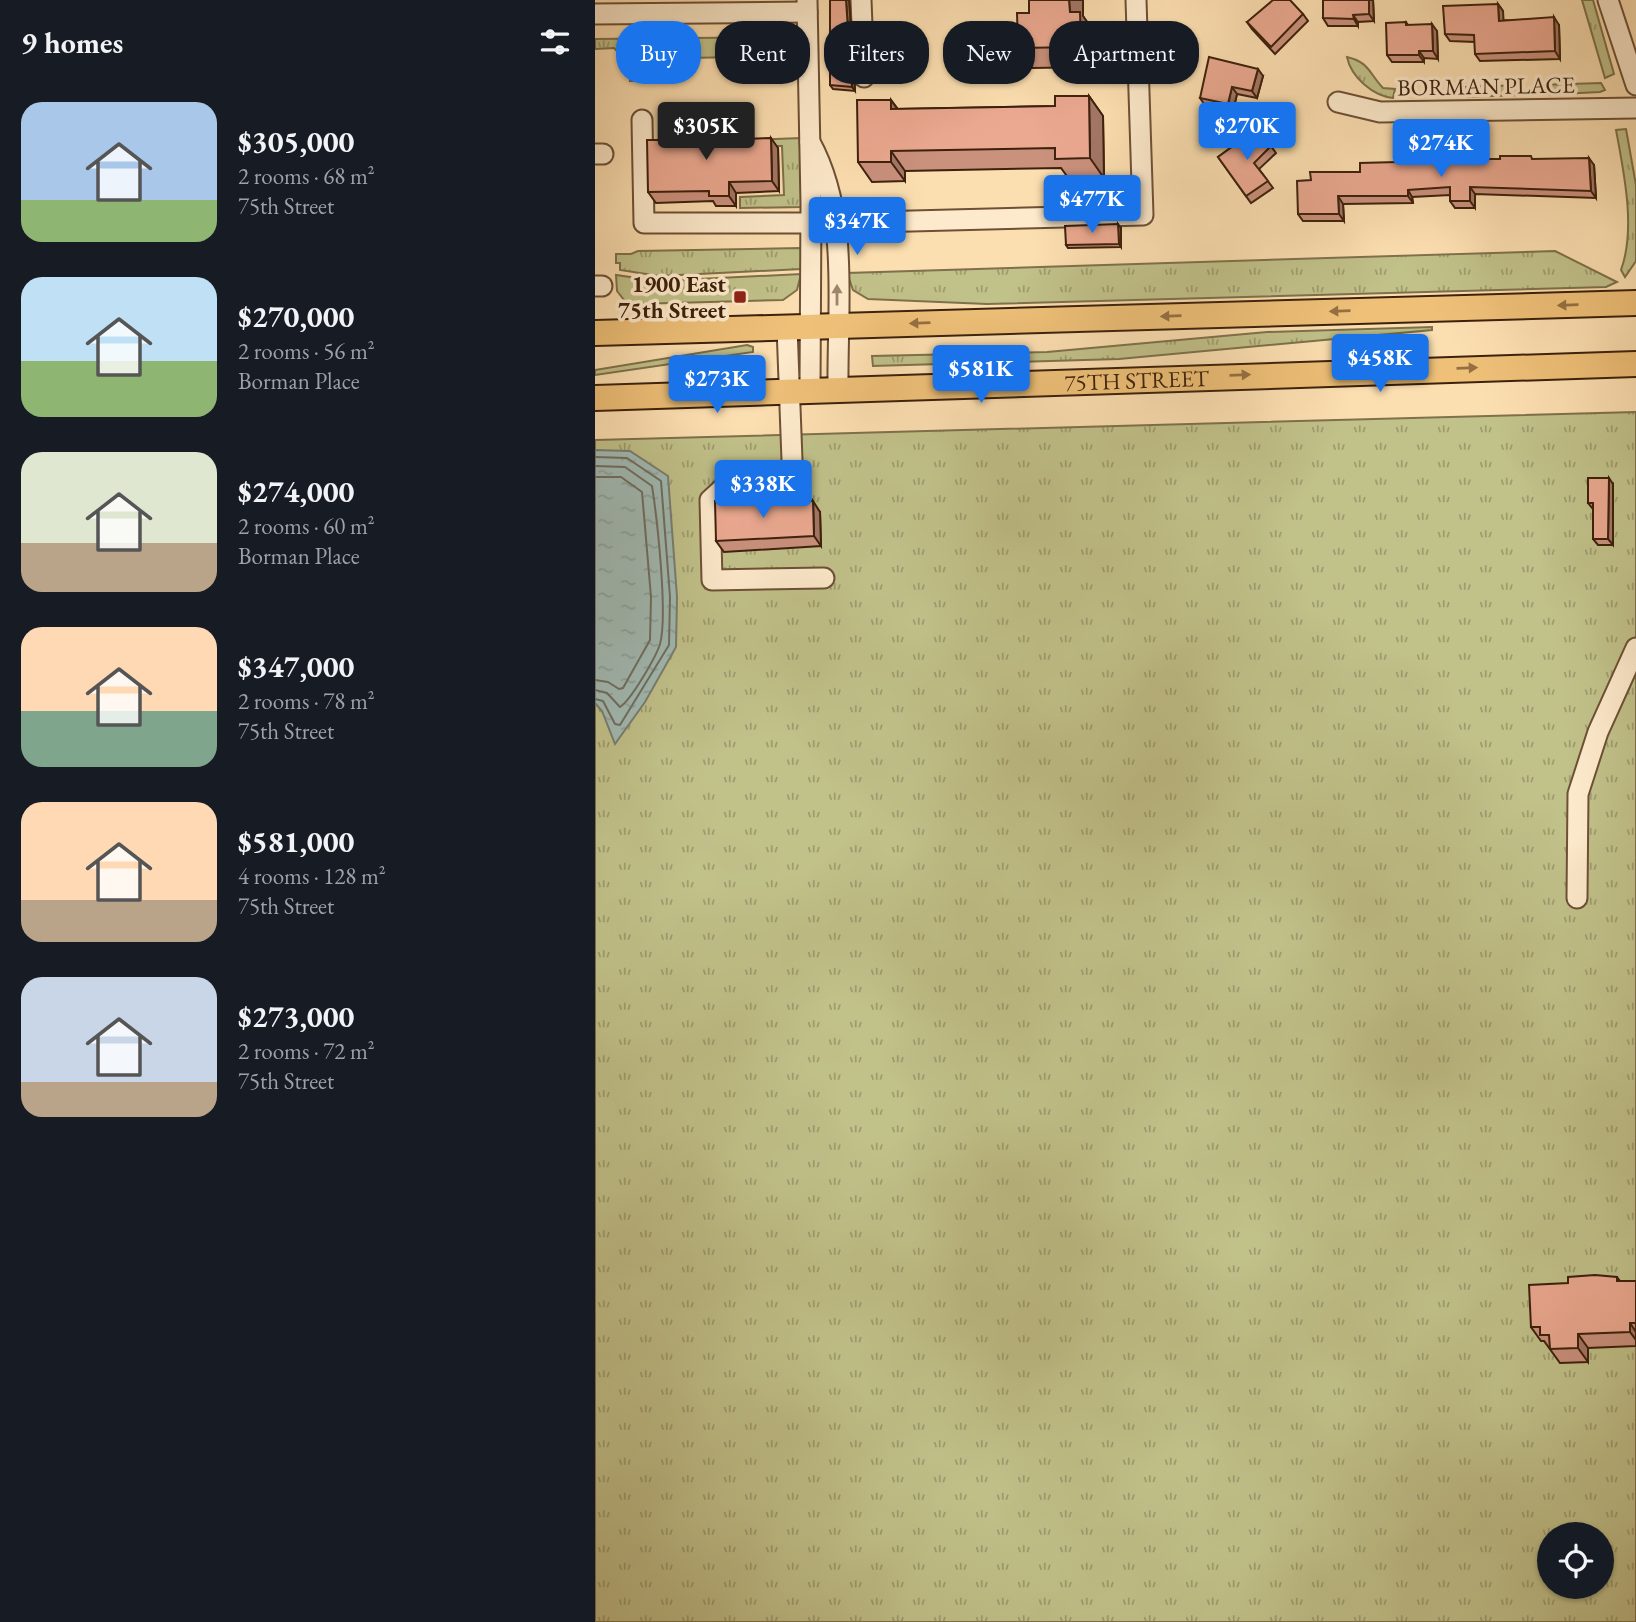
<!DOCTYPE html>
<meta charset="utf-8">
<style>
body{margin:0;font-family:"EB Garamond",serif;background:#20242c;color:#f1f3f6;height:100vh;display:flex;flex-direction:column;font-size:26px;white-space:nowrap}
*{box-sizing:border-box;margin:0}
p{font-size:23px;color:#9ea1a6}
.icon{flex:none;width:38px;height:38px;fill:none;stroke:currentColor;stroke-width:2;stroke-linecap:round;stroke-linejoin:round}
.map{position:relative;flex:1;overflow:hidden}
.details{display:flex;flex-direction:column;background:#171b24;width:595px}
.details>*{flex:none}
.top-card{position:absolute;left:21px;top:21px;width:665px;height:63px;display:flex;gap:14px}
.tools{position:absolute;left:942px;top:1522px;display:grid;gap:14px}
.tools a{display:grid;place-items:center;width:77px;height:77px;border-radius:50%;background:#171b24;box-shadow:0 2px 5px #0004;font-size:35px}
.price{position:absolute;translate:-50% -60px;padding:0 16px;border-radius:7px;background:#1a73e8;color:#fff;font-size:23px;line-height:46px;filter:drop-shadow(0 2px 4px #0008)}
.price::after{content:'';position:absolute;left:50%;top:42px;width:21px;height:16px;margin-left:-10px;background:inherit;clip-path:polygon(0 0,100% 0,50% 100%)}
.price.selected{background:#222;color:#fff}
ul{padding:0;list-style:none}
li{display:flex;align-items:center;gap:21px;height:175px;padding:0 21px}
li span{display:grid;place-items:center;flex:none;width:196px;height:140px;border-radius:21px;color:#555}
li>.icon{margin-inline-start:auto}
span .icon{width:84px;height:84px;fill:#fffc;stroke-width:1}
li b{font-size:30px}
h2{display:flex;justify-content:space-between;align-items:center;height:84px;padding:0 21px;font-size:30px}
.tag{padding:0 24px;border-radius:28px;background:#171b24;box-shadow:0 2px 5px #0004;font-size:24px;line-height:63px}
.tag.selected{background:#1a73e8;color:#fff}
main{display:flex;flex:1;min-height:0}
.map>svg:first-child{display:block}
.grass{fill:url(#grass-tufts);stroke:#7f714b;stroke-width:2;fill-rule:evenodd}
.water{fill:url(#water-ripples);stroke:#797d71;stroke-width:2}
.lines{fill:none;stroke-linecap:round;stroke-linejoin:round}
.shore{stroke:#6f6e60;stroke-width:2}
.minor-casing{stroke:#6d5035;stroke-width:23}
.major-casing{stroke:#3d210c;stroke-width:28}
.minor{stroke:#fdeacc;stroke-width:19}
.major{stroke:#eec078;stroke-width:24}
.wall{fill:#ca917d;stroke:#3d210c;stroke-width:2}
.shaded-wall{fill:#a47666;stroke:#3d210c;stroke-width:2}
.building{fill:#eba991;stroke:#3d210c;stroke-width:2}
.oneway{fill:#9d866c}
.oneway2{fill:#967042}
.poi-dot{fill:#8f2418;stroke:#fdeacc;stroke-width:2.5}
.labels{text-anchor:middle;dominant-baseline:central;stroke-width:7;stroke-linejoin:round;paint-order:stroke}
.street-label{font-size:23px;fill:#3d210c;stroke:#fdeacc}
.poi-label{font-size:23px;font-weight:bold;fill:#3d210c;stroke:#fdeacc;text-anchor:end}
</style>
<main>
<section class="details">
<h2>9 homes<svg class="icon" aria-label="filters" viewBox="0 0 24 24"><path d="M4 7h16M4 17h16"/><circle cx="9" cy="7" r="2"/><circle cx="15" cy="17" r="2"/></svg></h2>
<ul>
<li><span style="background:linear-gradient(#a9c7e8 70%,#8fb573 0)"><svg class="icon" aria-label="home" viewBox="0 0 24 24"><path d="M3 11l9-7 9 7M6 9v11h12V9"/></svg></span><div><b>$305,000</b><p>2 rooms · 68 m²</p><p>75th Street</p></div></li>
<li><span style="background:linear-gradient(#bfe0f5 60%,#8fb573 0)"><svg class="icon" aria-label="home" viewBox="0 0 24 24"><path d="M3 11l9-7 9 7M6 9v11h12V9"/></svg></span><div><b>$270,000</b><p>2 rooms · 56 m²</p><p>Borman Place</p></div></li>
<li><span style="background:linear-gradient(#dfe7d0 65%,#b9a48a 0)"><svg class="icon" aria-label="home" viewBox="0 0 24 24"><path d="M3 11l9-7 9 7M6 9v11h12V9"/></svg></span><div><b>$274,000</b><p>2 rooms · 60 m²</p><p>Borman Place</p></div></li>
<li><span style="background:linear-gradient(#ffd9b3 60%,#7fa58c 0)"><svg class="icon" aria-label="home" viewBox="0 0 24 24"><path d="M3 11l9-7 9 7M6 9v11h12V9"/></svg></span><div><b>$347,000</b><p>2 rooms · 78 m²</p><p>75th Street</p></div></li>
<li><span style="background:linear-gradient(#ffd9b3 70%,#b9a48a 0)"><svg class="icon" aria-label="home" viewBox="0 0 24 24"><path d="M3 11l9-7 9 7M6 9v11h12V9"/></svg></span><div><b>$581,000</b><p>4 rooms · 128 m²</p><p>75th Street</p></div></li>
<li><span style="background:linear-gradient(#c9d6e8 75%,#b9a48a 0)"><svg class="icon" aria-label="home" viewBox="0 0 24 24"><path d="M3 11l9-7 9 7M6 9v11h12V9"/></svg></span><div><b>$273,000</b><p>2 rooms · 72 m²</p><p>75th Street</p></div></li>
</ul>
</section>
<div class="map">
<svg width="1041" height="1622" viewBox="0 0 1041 1622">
<defs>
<pattern id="grass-tufts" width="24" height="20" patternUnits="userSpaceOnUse" patternTransform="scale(1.75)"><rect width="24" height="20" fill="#c1c18a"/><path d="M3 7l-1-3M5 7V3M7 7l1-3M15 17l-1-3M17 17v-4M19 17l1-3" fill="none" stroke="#9e9c6f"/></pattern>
<pattern id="water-ripples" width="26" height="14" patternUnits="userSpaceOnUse" patternTransform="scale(1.75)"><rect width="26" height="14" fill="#a1bbb5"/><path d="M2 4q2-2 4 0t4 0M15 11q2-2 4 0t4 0" fill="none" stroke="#8ca09a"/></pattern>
</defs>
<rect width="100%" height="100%" fill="#fcdfb1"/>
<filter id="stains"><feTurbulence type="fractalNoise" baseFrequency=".00286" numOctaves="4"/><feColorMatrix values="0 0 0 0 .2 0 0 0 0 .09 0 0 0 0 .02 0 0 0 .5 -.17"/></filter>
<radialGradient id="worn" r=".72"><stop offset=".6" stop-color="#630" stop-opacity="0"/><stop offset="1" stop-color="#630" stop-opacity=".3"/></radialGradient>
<!-- grass -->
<g class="grass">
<polygon points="987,0 998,0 1019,74 1010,78"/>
<polygon points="202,37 202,56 40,59 39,81 35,81 34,52 23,52 19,48 0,49 0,39"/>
<path d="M752 57C774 62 774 73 788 88L800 89 798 98C778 96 756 77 752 57Z"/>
<polygon points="1006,83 1010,90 1005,92 945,95 943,85"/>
<polygon points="927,85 924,95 873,97 871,87"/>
<path d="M1031 129 1041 185V261L1030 277 1026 270C1041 229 1029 173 1021 130Z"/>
<polygon points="206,138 207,207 145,208 145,197 189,195 187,146 162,146 151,140"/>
<polygon points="206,248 206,269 64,276 25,270 25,263 21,263 21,254 36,254 43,251"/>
<polygon points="960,251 1022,282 1011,287 392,304 273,299 258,290 252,273"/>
<polygon points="206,274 202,290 188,300 41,304 29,300 22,291 21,275 63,281"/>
<polygon points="837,327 837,330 524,359 278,366 277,356 452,352 672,332"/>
<polygon points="152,345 158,347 158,352 0,375 0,370"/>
<path d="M1041 412V1622H0V440ZM954 1535H1006V1587H954Z"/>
</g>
<!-- water -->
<polygon class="water" points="0,450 35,451 73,476 82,597 81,647 50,702 20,744 7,711 0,703"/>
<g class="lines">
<!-- shore -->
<g class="shore">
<polyline points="0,457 32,458 66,481 75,597 74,645 25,725 20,724 8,701 0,699"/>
<path d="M0 466 30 467 57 486C62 518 73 615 65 644 61 657 36 700 25 707L12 693 0 690"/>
<polyline points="0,477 26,477 47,492 56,597 55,640 28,688 24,689 13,682 0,680"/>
</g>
<defs>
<g id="minor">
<polyline points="212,0 216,204 215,388"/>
<polyline points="266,0 269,77"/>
<polyline points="1013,0 1041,85"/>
<polyline points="0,14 212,12"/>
<polyline points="743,102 785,112 1041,108"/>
<polyline points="47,120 49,223 240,223 548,215 541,0"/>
<path d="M215 142C255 215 242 306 243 387"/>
<polyline points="0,154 8,154"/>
<polyline points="0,286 7,286"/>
<polyline points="192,327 198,487 127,489 115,500 117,580 229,578"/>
<polyline points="982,898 983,794 1003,732 1041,648"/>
</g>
<g id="major">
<polyline points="0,333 1041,303"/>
<path id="s1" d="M0 398 1041 364"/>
</g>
</defs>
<!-- minor casing -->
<use href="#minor" class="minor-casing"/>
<!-- major casing -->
<use href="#major" class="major-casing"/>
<!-- minor -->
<use href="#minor" class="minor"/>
<!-- major -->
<use href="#major" class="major"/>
</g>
<!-- wall -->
<g class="wall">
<polygon points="235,0 254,0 260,91 238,89 235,85"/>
<polygon points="434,0 488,0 488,16 499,32 500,67 437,68 423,48 434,13"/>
<polygon points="778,0 779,21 763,22 763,26 733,26 728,18"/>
<polygon points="903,4 908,11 908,20 964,25 965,59 885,61 880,54 880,42 855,41 850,34"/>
<polygon points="708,14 713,21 680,54 657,29 652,22"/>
<polygon points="811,22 813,25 842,31 843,59 829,58 829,62 797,62 792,55"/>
<polygon points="668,76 662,98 642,94 638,111 610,105 605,98"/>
<polygon points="494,96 508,116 509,178 474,179 466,168 310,171 310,181 277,182 263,162 296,100 303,109 460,106"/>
<polygon points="102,119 103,139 131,139 148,134 151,138 183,148 184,191 141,193 141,206 121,206 118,201 61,203 53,192 83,140"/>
<polygon points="663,128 681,153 664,169 678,188 656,203 623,157"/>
<polygon points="874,156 876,159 939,159 999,165 1001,198 880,194 880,208 860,208 855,201 855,195 817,197 818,203 748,204 749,221 708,221 703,214 716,180"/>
<polygon points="526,228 526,247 473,248 471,245"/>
<polygon points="1018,484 1018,545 1003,545 998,539 998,509 993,503"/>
<polygon points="225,512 226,546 129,552 121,541"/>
<polygon points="1022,1277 1025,1281 1041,1281 1041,1346 993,1348 993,1362 965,1363 949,1341 946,1341 936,1327 973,1283"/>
</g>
<!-- shaded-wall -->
<g class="shaded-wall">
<polygon points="251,0 254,0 260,91 257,87"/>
<polygon points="474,0 488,0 488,16 499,32 500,67 486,47 475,12"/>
<polygon points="774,0 778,0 779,21 774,14"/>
<polygon points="903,4 908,11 909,28 904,21"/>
<polygon points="758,15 763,22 763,26 759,19"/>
<polygon points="959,17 964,25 965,59 960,51"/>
<polygon points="837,24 842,31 843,59 838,51"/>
<polygon points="824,51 829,58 829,62 824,55"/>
<polygon points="663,69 668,76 662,98 657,91"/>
<polygon points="637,87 642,94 638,111 633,104"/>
<polygon points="494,96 508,116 509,178 495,158"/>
<polygon points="296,100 310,120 296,109"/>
<polygon points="95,108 102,119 104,150 97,139"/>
<polygon points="176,138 183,148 184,191 177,181"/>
<polygon points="296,151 310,171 310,181 296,162"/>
<polygon points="994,158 999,165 1001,198 996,191"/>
<polygon points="134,182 141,193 141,206 134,196"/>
<polygon points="875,187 880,194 880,208 875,201"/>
<polygon points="813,190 817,197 818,203 813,196"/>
<polygon points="743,196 748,204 749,221 744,214"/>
<polygon points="523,224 526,228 526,247 524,244"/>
<polygon points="1014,478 1018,484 1018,545 1013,539"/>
<polygon points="218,501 225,512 226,546 219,536"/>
<polygon points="1035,1323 1041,1332 1041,1340 1035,1332"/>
<polygon points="983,1334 993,1348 993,1362 983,1348"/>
</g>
<!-- building -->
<g class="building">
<polygon points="235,0 251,0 257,87 235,85"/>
<polygon points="434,0 474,0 475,12 485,12 486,47 423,48 422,13 434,13"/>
<polygon points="678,0 695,0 708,14 676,47 652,22"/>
<polygon points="728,0 774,0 774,14 758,15 759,19 728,18"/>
<polygon points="903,4 904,21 959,17 960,51 880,54 879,35 850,34 848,6"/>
<polygon points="811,22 811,25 837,24 838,51 824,51 824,55 792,55 791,23"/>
<polygon points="614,57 663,69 657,91 637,87 633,104 605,98"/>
<polygon points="460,96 494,96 495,158 460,159 460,148 296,151 296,162 263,162 262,100 296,100 296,109 460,106"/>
<polygon points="85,108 95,108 97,139 131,139 130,135 148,134 148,139 176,138 177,181 134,182 134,196 114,196 114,191 53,192 52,140 83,140"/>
<polygon points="663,128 676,146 659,163 673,181 651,196 623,157"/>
<polygon points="874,156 874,159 905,159 905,156 936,156 937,159 994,158 996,191 875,187 875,201 855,201 855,187 813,190 813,196 743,196 744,214 703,214 702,181 716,180 715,172 765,172 765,163 841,161 841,158"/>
<polygon points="523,224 524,244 471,245 470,226"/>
<polygon points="993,478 1014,478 1013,539 998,539 998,503 993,503"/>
<polygon points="120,501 218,501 219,536 121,541"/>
<polygon points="1000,1275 1022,1277 1022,1281 1041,1281 1041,1323 1035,1323 1035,1332 983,1334 983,1348 955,1349 954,1335 945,1335 945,1327 936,1327 934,1285 973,1283 973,1277"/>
</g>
<!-- one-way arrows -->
<defs><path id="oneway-solid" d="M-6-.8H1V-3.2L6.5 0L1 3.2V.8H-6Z" transform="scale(1.75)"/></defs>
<use class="oneway" href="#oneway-solid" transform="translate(242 295) rotate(-90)"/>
<g class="oneway2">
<use href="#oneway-solid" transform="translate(973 305) rotate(178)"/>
<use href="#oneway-solid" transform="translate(745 311) rotate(178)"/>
<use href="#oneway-solid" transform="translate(576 316) rotate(178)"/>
<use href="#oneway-solid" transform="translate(325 323) rotate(178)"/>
<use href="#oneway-solid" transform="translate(872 368) rotate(-2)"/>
<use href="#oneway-solid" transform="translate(645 375) rotate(-2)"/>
</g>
<!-- markers -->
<rect class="poi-dot" x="138" y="290" width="14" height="14" rx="3.5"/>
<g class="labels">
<!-- street labels -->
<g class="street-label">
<text transform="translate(891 86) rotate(-1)">BORMAN PLACE</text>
<text stroke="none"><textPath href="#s1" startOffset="542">75TH STREET</textPath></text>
</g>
<!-- poi labels -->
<g class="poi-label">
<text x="131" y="284">1900 East<tspan x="131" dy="26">75th Street</tspan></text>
</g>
</g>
<rect width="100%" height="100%" filter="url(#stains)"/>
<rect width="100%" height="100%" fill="url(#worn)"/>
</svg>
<div class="tools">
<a><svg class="icon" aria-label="locate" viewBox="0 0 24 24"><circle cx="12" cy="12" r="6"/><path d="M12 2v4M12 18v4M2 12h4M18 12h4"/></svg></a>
</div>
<b class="price selected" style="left:111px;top:162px">$305K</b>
<b class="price" style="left:652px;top:162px">$270K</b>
<b class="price" style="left:846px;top:179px">$274K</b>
<b class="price" style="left:497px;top:235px">$477K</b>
<b class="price" style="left:262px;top:257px">$347K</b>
<b class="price" style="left:785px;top:394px">$458K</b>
<b class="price" style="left:386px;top:405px">$581K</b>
<b class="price" style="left:122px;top:415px">$273K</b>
<b class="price" style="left:168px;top:520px">$338K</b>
<div class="top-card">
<a class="tag selected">Buy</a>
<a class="tag">Rent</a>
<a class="tag">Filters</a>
<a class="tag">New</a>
<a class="tag">Apartment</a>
</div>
</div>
</main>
